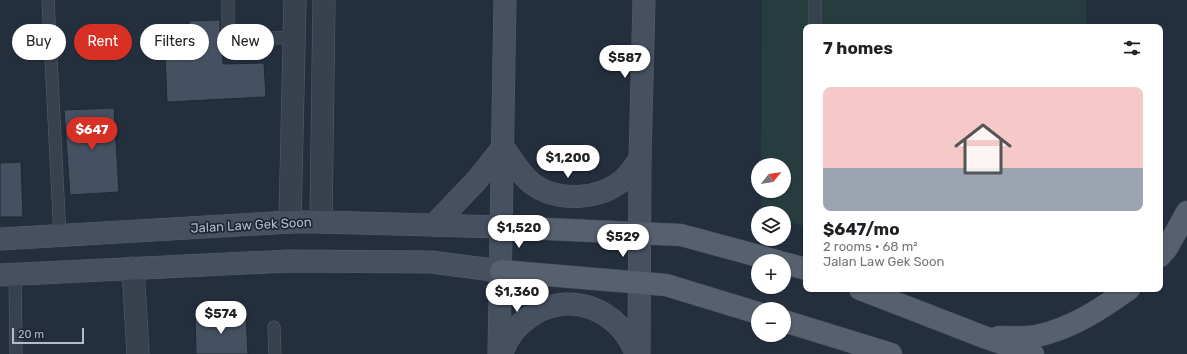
<!DOCTYPE html>
<meta charset="utf-8">
<style>
body{margin:0;font-family:Rubik,sans-serif;background:#f2f2f2;color:#202124;height:100vh;display:flex;flex-direction:column;font-size:15px;white-space:nowrap}
*{box-sizing:border-box;margin:0}
p{font-size:13px;color:#757577}
.icon{flex:none;width:22px;height:22px;fill:none;stroke:currentColor;stroke-width:2;stroke-linecap:round;stroke-linejoin:round}
.map{position:relative;flex:1;overflow:hidden}
.side{position:absolute;left:803px;top:24px;width:360px;height:268px;display:flex;flex-direction:column;background:#fff;border-radius:8px;box-shadow:0 1px 3px #0004}
.side>*{flex:none}
.hud{position:absolute;left:12px;top:24px;width:380px;height:36px;display:flex;gap:8px}
.needle{width:26px;rotate:60deg}
.controls{position:absolute;left:751px;top:158px;display:grid;gap:8px}
.controls a{display:grid;place-items:center;width:40px;height:40px;border-radius:50%;background:#fff;box-shadow:0 1px 3px #0004;font-size:20px}
.scale{position:absolute;left:12px;bottom:10px;width:72px;box-sizing:border-box;padding-left:4px;border:2px solid #b4bcc9;border-top:0;font-size:11px;line-height:14px;white-space:nowrap;color:#b4bcc9;-webkit-text-stroke:3px #1d2633;paint-order:stroke}
.price{position:absolute;translate:-50% -34px;padding:0 9px;border-radius:14px;background:#fff;color:#222;font-size:13px;line-height:26px;filter:drop-shadow(0 1px 2px #0008)}
.price::after{content:'';position:absolute;left:50%;top:24px;width:12px;height:9px;margin-left:-6px;background:inherit;clip-path:polygon(0 0,100% 0,50% 100%)}
.price.selected{background:#d93025;color:#fff}
ul{padding:0;list-style:none}
li{display:grid;align-content:center;gap:8px;height:212px;padding:0 20px}
li+li{border-top:1px solid #e0e0e0}
li span{display:grid;place-items:center;height:124px;border-radius:8px;color:#555}
li>.icon{margin-inline-start:auto}
span .icon{width:72px;height:72px;fill:#fffc;stroke-width:1}
li b{font-size:17px}
h2{display:flex;justify-content:space-between;align-items:center;height:48px;padding:0 20px;font-size:17px}
.pill{padding:0 14px;border-radius:18px;background:#fff;box-shadow:0 1px 3px #0004;font-size:14px;line-height:36px}
.pill.selected{background:#d93025;color:#fff}
.map>svg:first-child{display:block}
.green{fill:#263c3f}
.building{fill:#455162;stroke:#1f2835}
.lines{fill:none;stroke-linecap:round;stroke-linejoin:round}
.lane-casing{stroke:#565f6c;stroke-width:13}
.street-casing{stroke:#565f6c;stroke-width:23}
.secondary-casing{stroke:#565f6c;stroke-width:23}
.primary-casing{stroke:#414a57;stroke-width:23}
.lane{stroke:#38414e;stroke-width:12}
.street{stroke:#38414e;stroke-width:22}
.secondary{stroke:#465061;stroke-width:22}
.primary{stroke:#56606e;stroke-width:22}
.labels{text-anchor:middle;dominant-baseline:central;stroke-width:3.5;stroke-linejoin:round;paint-order:stroke}
.street-label{font-size:13px;fill:#b4bcc9;stroke:#1d2633}
</style>
<div class="map">
<svg width="1187" height="354" viewBox="0 0 1187 354">
<rect width="100%" height="100%" fill="#242f3e"/>
<!-- green -->
<polygon class="green" points="762,0 1086,0 1086,27 806,27 806,227 784,220 784,213 761,212 761,191 784,191 784,165 761,165"/>
<!-- building -->
<g class="building">
<polygon points="220,20 220,36 222,41 223,64 264,63 266,97 167,102 165,54 190,53 189,21"/>
<polygon points="114,108 119,192 70,195 64,110"/>
<polygon points="21,162 23,217 0,217 0,163"/>
<polygon points="246,314 248,354 196,354 195,316"/>
</g>
<g class="lines">
<defs>
<g id="lane">
<polyline points="48,0 60,236"/>
<polyline points="228,0 228,36 231,40 295,37"/>
<polyline points="815,27 815,0"/>
<polyline points="15,274 16,354"/>
<polyline points="274,327 275,354"/>
</g>
<g id="street">
<polyline points="290,222 295,0"/>
<polyline points="321,222 324,0"/>
<polyline points="133,268 138,354"/>
</g>
<g id="secondary">
<path d="M503 147C511 158 522 177 534 185 559 202 599 200 623 180 630 174 635 166 640 159"/>
<polyline points="434,225 477,180 503,147"/>
<polyline points="0,239 290,222 321,222 502,227"/>
<polyline points="0,275 288,261 431,262 501,271"/>
<polyline points="499,354 505,0"/>
<path d="M502 354C506 339 515 327 528 318 568 288 620 309 636 354"/>
<polyline points="639,354 640,159 644,0"/>
</g>
<g id="primary">
<polyline points="502,227 681,235 777,261"/>
<polyline points="1160,256 1167,248 1187,212"/>
<polyline points="784,263 806,269"/>
<polyline points="501,271 666,285 758,313"/>
<polyline points="860,289 984,337 1033,354"/>
<polyline points="784,321 891,354"/>
<path d="M999 337C1011 337 1024 338 1036 336 1071 329 1101 309 1129 289"/>
</g>
</defs>
<!-- lane casing -->
<use href="#lane" class="lane-casing"/>
<!-- street casing -->
<use href="#street" class="street-casing"/>
<!-- secondary casing -->
<use href="#secondary" class="secondary-casing"/>
<!-- primary casing -->
<use href="#primary" class="primary-casing"/>
<!-- lane -->
<use href="#lane" class="lane"/>
<!-- street -->
<use href="#street" class="street"/>
<!-- secondary -->
<use href="#secondary" class="secondary"/>
<!-- primary -->
<use href="#primary" class="primary"/>
</g>
<g class="labels">
<!-- street labels -->
<g class="street-label">
<text transform="translate(251 225) rotate(-3)">Jalan Law Gek Soon</text>
</g>
</g>
</svg>
<div class="controls">
<a><svg class="needle" viewBox="-14 -14 28 28"><path d="M0-13l5 13h-10z" fill="#e53935"/><path d="M0 13l5-13h-10z" fill="#757577"/></svg></a>
<a><svg class="icon" aria-label="layers" viewBox="0 0 24 24"><path d="M12 4l9 5-9 5-9-5zM3 14l9 5 9-5"/></svg></a>
<a>+</a>
<a>−</a>
</div>
<div class="scale">20 m</div>
<b class="price" style="left:625px;top:79px">$587</b>
<b class="price selected" style="left:92px;top:151px">$647</b>
<b class="price" style="left:568px;top:179px">$1,200</b>
<b class="price" style="left:519px;top:249px">$1,520</b>
<b class="price" style="left:623px;top:258px">$529</b>
<b class="price" style="left:517px;top:313px">$1,360</b>
<b class="price" style="left:221px;top:335px">$574</b>
<div class="hud">
<a class="pill">Buy</a>
<a class="pill selected">Rent</a>
<a class="pill">Filters</a>
<a class="pill">New</a>
</div>
<section class="side">
<h2>7 homes<svg class="icon" aria-label="filters" viewBox="0 0 24 24"><path d="M4 7h16M4 17h16"/><circle cx="9" cy="7" r="2"/><circle cx="15" cy="17" r="2"/></svg></h2>
<ul>
<li><span style="background:linear-gradient(#f6c9c9 65%,#9aa5b1 0)"><svg class="icon" aria-label="home" viewBox="0 0 24 24"><path d="M3 11l9-7 9 7M6 9v11h12V9"/></svg></span><div><b>$647/mo</b><p>2 rooms · 68 m²</p><p>Jalan Law Gek Soon</p></div></li>
</ul>
</section>
</div>
